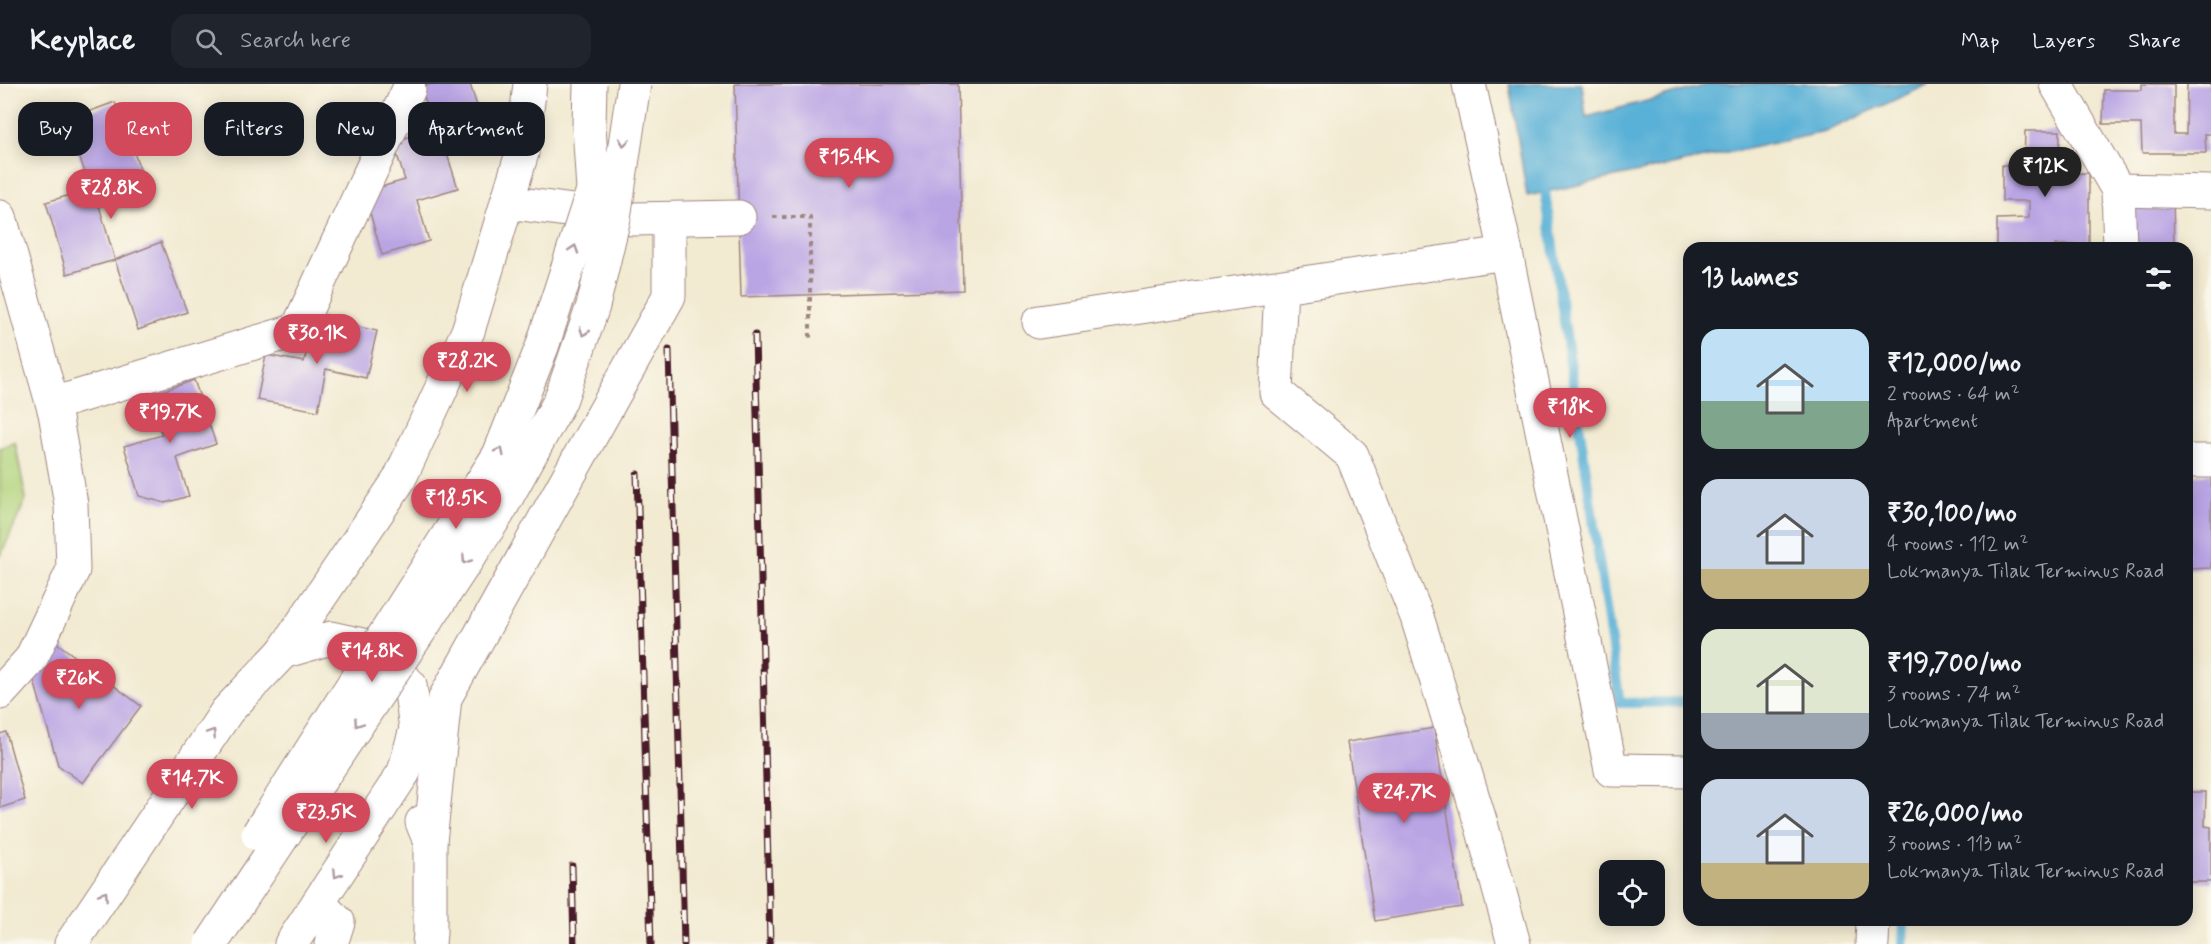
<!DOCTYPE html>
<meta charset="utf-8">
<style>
body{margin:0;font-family:Mynerve,sans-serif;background:#20242c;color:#f1f3f6;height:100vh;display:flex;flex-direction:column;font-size:22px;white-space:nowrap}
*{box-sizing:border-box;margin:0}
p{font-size:20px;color:#9ea1a6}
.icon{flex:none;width:33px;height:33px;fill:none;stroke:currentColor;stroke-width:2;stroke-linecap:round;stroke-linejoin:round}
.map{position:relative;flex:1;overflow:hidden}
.side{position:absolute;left:1683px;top:158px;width:510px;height:684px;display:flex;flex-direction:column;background:#171b24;border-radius:18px;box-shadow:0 3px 15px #0003}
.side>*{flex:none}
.top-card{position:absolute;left:18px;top:18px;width:570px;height:54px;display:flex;gap:12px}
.fabs{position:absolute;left:1599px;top:776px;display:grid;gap:12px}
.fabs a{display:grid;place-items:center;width:66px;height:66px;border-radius:12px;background:#171b24;box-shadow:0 3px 15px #0003;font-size:30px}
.price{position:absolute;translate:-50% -51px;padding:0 14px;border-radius:21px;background:#d1495b;color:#fff;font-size:20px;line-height:39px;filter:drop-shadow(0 2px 3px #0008)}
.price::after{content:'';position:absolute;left:50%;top:36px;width:18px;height:14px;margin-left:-9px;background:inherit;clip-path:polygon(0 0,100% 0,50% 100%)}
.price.on{background:#222;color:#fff}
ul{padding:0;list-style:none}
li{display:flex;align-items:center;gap:18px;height:150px;padding:0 18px}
li span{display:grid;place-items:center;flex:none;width:168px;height:120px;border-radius:18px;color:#555}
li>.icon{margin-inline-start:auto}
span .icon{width:72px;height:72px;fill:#fffc;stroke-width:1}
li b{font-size:26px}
h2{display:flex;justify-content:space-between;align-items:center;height:72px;padding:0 18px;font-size:26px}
.pill{padding:0 21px;border-radius:18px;background:#171b24;box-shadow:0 3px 15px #0003;font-size:21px;line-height:54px}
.pill.on{background:#d1495b;color:#fff}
header{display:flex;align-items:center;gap:36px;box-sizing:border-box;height:84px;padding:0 30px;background:#171b24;border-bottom:2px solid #363941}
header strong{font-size:28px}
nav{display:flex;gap:33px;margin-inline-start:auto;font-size:21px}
.search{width:420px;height:54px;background:#20242c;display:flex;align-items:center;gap:15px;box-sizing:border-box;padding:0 21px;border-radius:18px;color:#9ea1a6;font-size:22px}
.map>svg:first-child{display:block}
.green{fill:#b1d37b;stroke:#7e7953;stroke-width:1.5}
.water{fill:#5ab1d7;stroke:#526881;stroke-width:1.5}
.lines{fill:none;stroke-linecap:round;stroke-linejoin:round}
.stream{stroke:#5ab1d7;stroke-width:10}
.building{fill:#b9a4e4}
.minor-casing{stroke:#9e847e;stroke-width:35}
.path{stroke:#9e847e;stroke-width:4;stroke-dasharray:4.5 4.5;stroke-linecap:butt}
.minor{stroke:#fff;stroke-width:33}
.rail-casing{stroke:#4a1f2b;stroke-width:7}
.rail{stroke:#fbf7ec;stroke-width:4.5;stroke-dasharray:14;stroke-linecap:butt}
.minor-bridge-casing{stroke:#9e847e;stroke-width:35;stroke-linecap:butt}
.minor-bridge{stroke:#fff;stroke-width:33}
.oneway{stroke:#ae9aa0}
</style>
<header>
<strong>Keyplace</strong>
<div class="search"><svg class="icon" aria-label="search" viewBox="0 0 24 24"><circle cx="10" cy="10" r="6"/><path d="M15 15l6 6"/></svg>Search here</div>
<nav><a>Map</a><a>Layers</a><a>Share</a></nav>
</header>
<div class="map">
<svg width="2211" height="860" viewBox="0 0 2211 860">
<rect width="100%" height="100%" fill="#fbf7ec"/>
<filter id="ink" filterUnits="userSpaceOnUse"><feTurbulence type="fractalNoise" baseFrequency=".0167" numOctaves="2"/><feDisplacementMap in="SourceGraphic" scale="12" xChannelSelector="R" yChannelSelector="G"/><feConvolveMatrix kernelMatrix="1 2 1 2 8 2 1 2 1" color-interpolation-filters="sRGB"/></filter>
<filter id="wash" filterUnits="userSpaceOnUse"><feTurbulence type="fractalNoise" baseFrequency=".008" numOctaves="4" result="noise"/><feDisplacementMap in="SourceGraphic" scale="24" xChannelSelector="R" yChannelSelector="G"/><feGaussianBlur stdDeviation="1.35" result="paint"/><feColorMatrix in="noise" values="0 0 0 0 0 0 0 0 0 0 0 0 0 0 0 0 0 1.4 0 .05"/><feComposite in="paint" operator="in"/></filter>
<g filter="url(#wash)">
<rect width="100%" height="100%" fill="#f2ead1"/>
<!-- green -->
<polygon class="green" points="15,358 26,415 0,473 0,364"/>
<!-- water -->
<polygon class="water" points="1509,0 1582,0 1586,33 1711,0 1929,0 1825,48 1527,112"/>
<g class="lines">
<!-- stream -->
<g class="stream">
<polyline points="1543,94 1620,619 1689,618"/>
<polyline points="1903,860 1904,836"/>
</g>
</g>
<g id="blocks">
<!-- building -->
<g class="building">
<polygon points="431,0 470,0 486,51 445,64 458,104 417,116 429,157 382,171 364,108 405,96 393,58 434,45 421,3"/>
<polygon points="735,0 958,0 963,206 741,213"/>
<polygon points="2142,0 2174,0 2174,50 2186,50 2187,0 2211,0 2211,50 2205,50 2206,69 2142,69 2141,40 2103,40 2104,6 2142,6"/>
<polygon points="115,18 142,90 95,108 115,176 161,158 187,228 138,246 115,176 67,190 46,118 91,105 66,36"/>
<polygon points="2025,47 2060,47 2059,90 2089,89 2089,161 2055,161 2055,164 1997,164 1997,135 2029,134 2029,117 2002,117 2002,81 2024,81"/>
<polygon points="2173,109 2174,164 2131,164 2130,110"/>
<polygon points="315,233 377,247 366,294 326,285 318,327 257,316 266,271 304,278"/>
<polygon points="194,296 216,360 177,374 189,412 165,419 139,412 124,362 162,351 149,312"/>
<polygon points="2211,390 2211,484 2187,485 2187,391"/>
<polygon points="53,556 141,622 83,699 58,681 31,586"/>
<polygon points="1434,644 1462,823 1375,837 1347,658"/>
<polygon points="6,648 25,716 0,724 0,650"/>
<polygon points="2187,708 2206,708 2205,742 2211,743 2211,798 2187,798"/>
</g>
</g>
</g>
<g filter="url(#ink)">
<use href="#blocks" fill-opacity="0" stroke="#9e847e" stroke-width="1.5"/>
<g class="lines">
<defs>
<g id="minor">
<polyline points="1469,0 1506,169 1611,686 1689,687"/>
<polyline points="2056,0 2118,106 2120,164"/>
<polyline points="2118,106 2211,108"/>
<polyline points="507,118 632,135 739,133"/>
<polyline points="0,133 55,329 71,420 73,486 31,575 0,609"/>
<polyline points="1281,203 1276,308 1352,371 1417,533 1482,743 1514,860"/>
<polyline points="1039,238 1506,169"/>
<polyline points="53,320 297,246 409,5"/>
<polyline points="2187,377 2211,377"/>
<polyline points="283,568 331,554 372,563 410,601 416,645 404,688 291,860"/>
<polyline points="422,738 430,758 430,849 429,860"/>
<polyline points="430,758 445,614 669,212 669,135"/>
<polyline points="318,819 338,838 331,860"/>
<polyline points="71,860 227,627 283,568 399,396 468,247 522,69 530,0"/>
<polyline points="1872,860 1873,836"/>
</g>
</defs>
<!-- minor casing -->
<use href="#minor" class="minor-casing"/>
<!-- path -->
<polyline class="path" points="773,133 810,133 810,256"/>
<!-- minor -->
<use href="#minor" class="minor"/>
<defs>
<g id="rail">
<polyline points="755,251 770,860"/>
<polyline points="669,266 684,860"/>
<polyline points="637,390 651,860"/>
<polyline points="572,782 574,860"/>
</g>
</defs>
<!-- rail casing -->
<use href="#rail" class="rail-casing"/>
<!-- rail -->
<use href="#rail" class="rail"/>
<defs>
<g id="minor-bridge">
<polyline points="258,750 499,371 542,263 593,106 589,42 590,0"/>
<polyline points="211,860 498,429 560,317 593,222 614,134 634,0"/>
</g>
</defs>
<!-- minor-bridge casing -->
<use href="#minor-bridge" class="minor-bridge-casing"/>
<!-- minor-bridge -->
<use href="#minor-bridge" class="minor-bridge"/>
</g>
<!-- one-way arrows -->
<defs><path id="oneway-chevron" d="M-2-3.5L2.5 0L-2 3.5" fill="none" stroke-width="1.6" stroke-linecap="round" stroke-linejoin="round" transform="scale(1.5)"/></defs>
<g class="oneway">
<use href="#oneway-chevron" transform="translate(624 58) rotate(98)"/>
<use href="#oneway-chevron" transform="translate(574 165) rotate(-72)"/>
<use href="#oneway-chevron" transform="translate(584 248) rotate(109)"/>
<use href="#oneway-chevron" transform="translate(500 367) rotate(-64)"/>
<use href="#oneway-chevron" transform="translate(466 476) rotate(124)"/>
<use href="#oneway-chevron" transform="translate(358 639) rotate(124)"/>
<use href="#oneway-chevron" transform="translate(212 649) rotate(-56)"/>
<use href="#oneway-chevron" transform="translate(337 790) rotate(123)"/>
<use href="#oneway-chevron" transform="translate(104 811) rotate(-56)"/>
</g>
</g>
</svg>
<div class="fabs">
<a><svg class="icon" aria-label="locate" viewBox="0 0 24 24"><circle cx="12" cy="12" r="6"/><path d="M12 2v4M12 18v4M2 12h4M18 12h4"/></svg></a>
</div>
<b class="price" style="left:849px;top:105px">₹15.4K</b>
<b class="price on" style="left:2045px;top:114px">₹12K</b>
<b class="price" style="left:111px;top:136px">₹28.8K</b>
<b class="price" style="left:317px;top:281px">₹30.1K</b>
<b class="price" style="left:467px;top:309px">₹28.2K</b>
<b class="price" style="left:1570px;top:355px">₹18K</b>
<b class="price" style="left:170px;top:360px">₹19.7K</b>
<b class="price" style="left:456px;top:446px">₹18.5K</b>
<b class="price" style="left:372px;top:599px">₹14.8K</b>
<b class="price" style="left:79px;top:626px">₹26K</b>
<b class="price" style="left:192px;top:726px">₹14.7K</b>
<b class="price" style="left:1404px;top:740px">₹24.7K</b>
<b class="price" style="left:326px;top:760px">₹23.5K</b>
<div class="top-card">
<a class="pill">Buy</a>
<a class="pill on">Rent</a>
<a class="pill">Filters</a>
<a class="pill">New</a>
<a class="pill">Apartment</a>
</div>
<section class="side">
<h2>13 homes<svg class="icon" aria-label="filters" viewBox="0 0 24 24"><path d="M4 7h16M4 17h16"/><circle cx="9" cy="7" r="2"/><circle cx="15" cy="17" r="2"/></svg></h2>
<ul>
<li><span style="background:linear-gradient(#bfe0f5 60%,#7fa58c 0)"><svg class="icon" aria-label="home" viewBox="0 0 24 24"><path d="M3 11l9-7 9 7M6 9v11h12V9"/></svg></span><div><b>₹12,000/mo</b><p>2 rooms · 64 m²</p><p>Apartment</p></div></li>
<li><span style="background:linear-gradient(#c9d6e8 75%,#c2b280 0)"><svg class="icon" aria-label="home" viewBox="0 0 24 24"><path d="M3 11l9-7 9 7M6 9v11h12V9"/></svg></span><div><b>₹30,100/mo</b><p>4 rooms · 112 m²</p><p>Lokmanya Tilak Terminus Road</p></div></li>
<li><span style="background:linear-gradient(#dfe7d0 70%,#9aa5b1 0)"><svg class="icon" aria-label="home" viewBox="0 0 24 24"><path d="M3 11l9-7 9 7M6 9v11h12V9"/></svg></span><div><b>₹19,700/mo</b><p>3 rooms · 74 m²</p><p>Lokmanya Tilak Terminus Road</p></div></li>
<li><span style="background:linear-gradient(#c9d6e8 70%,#c2b280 0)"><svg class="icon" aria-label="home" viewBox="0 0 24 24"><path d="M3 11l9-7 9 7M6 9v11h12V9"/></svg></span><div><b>₹26,000/mo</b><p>3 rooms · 113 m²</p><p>Lokmanya Tilak Terminus Road</p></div></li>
</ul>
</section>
</div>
